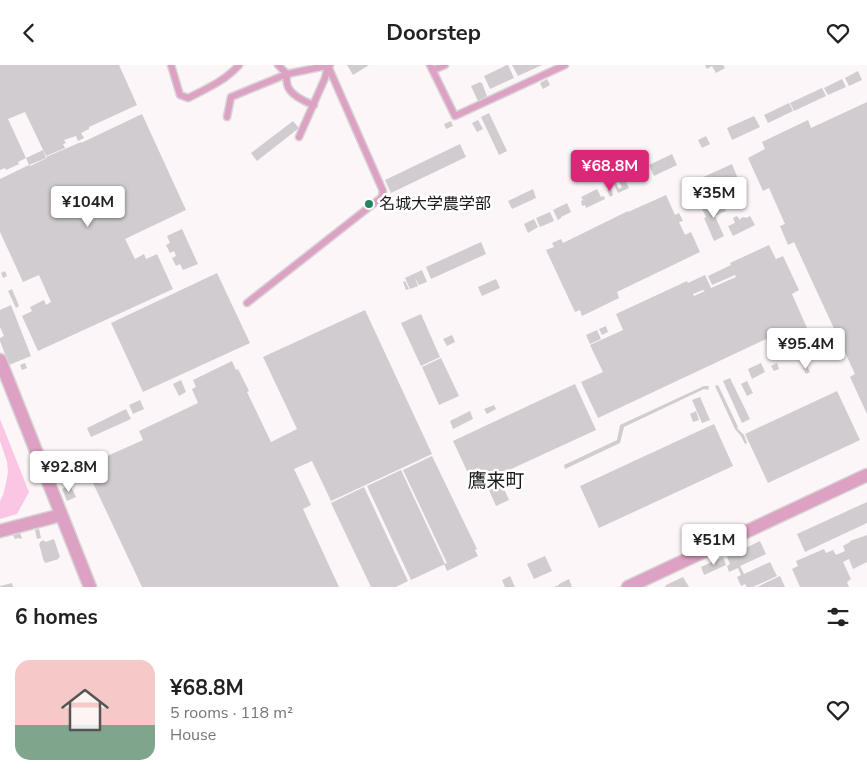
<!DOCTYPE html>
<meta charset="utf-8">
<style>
body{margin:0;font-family:"Nunito Sans","Noto Sans JP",sans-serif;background:#f2f2f2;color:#222;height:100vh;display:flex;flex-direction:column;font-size:19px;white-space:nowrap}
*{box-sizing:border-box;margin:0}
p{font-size:16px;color:#767676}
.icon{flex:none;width:28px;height:28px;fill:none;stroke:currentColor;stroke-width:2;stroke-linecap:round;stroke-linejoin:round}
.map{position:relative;height:522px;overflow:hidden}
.side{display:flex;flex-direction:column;background:#fff;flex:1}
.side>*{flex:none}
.price{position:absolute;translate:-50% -42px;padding:0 11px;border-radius:5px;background:#fff;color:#222;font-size:16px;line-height:32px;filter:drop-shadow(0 1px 2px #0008)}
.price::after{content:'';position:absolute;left:50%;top:30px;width:15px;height:11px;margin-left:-8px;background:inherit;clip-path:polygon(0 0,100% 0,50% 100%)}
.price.on{background:#db2777;color:#fff}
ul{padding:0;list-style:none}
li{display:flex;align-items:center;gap:15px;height:125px;padding:0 15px}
li span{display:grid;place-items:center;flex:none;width:140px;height:100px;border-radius:15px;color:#555}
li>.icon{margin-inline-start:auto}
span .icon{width:60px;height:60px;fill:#fffc;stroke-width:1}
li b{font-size:21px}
h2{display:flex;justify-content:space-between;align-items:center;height:60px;padding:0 15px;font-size:21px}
header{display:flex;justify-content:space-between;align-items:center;height:65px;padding:0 15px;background:#fff;font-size:22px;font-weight:700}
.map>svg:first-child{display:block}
.green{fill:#fbc6e3}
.building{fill:#d1cccf;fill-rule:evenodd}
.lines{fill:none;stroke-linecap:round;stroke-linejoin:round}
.lane-casing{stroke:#d8d3d5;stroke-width:9}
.street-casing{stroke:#d8d3d5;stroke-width:15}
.lane{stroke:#dda1c3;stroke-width:6}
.street{stroke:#dda1c3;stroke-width:12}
.poi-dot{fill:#218763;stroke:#fff;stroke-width:2}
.labels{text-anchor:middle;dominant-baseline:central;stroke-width:5;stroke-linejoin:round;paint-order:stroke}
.poi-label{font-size:16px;fill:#1b191a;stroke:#fff;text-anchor:start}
.quarter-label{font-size:19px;fill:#1b191a;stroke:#fff}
</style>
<header><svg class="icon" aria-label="back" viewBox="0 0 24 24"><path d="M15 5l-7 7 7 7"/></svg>Doorstep<svg class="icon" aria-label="heart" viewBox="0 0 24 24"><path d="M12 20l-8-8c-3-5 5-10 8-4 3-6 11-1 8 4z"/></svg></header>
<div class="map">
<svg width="867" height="522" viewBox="0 0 867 522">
<rect width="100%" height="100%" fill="#fcf6f9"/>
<!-- green -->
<polygon class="green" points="0,354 29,427 17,449 0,454 0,436 3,430 6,418 8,407 7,397 0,376"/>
<!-- building -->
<g class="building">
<polygon points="0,0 119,0 137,40 89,62 89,64 81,68 84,73 78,76 76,71 64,75 66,78 63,79 65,83 46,91 25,47 8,54 26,93 18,97 19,99 6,105 5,103 0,105"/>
<polygon points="347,0 369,0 353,10"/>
<polygon points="507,0 508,0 514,13 490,24 484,11"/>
<polygon points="512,0 542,0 518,11"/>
<polygon points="705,0 723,0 725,3 716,8 712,1 707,4"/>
<polygon points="858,6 862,15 849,21 845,13"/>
<polygon points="547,14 550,20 543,24 540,18"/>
<polygon points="842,14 846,22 828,30 824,23"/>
<polygon points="480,17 481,18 482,18 487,31 478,36 471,21"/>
<polygon points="822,23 826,31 794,46 790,38"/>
<polygon points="867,37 867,349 850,312 855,309 794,177 788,180 780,161 785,159 769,123 763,126 748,93 765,84 762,77 808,55 811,63"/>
<polygon points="789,38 793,46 768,58 764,50"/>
<polygon points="489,48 507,86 499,90 481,52"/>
<polygon points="142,49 186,145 125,174 135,194 144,189 146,194 157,189 173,224 38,286 22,251 32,246 30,242 44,235 46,240 51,237 39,210 23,217 0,167 0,114 29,100 26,93 43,85 46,93 29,100 30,101 47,93 46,92 81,77 81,78"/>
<polygon points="754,51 760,62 732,75 727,63"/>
<polygon points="478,55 483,64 477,67 472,58"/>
<polygon points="293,56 299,63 257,96 251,88"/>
<polygon points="451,56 453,61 446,64 444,59"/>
<polygon points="706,71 710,79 702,83 698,75"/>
<polygon points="460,79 466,92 391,128 385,115"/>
<polygon points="672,89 677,100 654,111 649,100"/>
<polygon points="732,99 745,131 732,137 728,128 730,127 729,125 698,139 688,119"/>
<path d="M621 111 623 115H625L629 123 618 128 612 115ZM619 117 622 122 619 124 616 118Z"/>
<polygon points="611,123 613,130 610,132 607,125"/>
<polygon points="533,124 536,133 512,144 508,136"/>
<polygon points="597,124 601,132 604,131 605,134 586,143 585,140 582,141 581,136 583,135 581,132"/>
<polygon points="666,130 675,150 679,148 683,156 679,157 685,170 691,167 700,187 617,227 619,233 582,251 580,245 575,247 546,185 554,182 552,178 561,174 563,178 628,146 628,147"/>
<polygon points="721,136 726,146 715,151 724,171 714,176 705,155 704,153 706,152 701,142 712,137 713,140"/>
<polygon points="567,138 571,147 561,152 561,153 558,155 553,145"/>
<polygon points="550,147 554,156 540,162 536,153"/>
<polygon points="737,151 740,155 741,153 744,152 746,153 750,151 755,160 733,171 728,161 735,158 733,153"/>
<polygon points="534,154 538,162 528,168 524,159"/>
<polygon points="182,164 198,199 183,205 180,199 176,201 172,193 176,191 174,186 170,188 166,180 170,178 167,171"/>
<polygon points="481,177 486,189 431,214 426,202"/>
<path d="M769 180 776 194 783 191 799 225 792 229 807 263 769 281 766 274 598 353 581 317 603 307 590 280 623 265 616 249 687 216 688 218 705 210 711 223 736 212 735 210 712 220 708 211 731 200 730 198ZM703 225 705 226 694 231 693 229Z"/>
<polygon points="422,205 427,217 419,220 415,213 418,221 410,224 405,213"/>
<polygon points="5,206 7,211 3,213 1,208"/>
<polygon points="217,208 250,278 143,327 111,258"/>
<polygon points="496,214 500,223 482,231 478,222"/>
<polygon points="405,216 409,224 406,225 403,217"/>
<polygon points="12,224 19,241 16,243 8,226"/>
<polygon points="11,240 31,291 9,300 0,276 0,273 4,271 0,262 0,245"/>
<polygon points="365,245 432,389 331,436 312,396 294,404 311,440 303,444 339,522 142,522 85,401 143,375 139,366 198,338 192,324 196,322 193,315 232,296 236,305 238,304 249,326 247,327 271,377 297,364 263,292"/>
<polygon points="421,249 440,292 421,301 401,258"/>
<polygon points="606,261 608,267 602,270 599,264"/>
<polygon points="597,265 601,274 590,279 586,270"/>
<polygon points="452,270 455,277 447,281 443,274"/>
<polygon points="441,293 459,331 439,340 422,302"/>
<polygon points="25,298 27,303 22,305 20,300"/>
<polygon points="761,298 765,307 752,314 748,304"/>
<polygon points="777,298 779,304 774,306 771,301"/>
<polygon points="807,301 810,307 806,309 803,303"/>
<polygon points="730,313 750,354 742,358 723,316"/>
<polygon points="181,315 186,327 179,331 173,319"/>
<polygon points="747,316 753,328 747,331 741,319"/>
<polygon points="575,319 596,365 498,410 509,435 496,441 485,416 474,421 453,376"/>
<polygon points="718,320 738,362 737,363 744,370 747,378 745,379 741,371 735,364 715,321"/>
<polygon points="704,321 709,321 708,325 704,324 624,362 620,378 565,404 564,400 617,375 620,360"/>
<polygon points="837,326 860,375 768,418 745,369"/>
<polygon points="700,332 710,355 702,358 692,335"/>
<polygon points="140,335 144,344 133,349 129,340"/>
<polygon points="494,340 496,344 487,349 484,344"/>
<polygon points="126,344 131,354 91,372 87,363"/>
<polygon points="470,346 473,354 453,364 450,356"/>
<polygon points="696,346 699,355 693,357 690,349"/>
<polygon points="714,359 733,401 599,463 580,421"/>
<polygon points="432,391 477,484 475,485 478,491 447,506 444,499 447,498 403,405"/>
<polygon points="401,405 445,499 411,515 367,421"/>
<polygon points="70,420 76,432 67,436 62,424"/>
<polygon points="364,422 408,516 396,522 371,522 331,438"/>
<polygon points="867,437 867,458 805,487 797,469"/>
<polygon points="39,464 41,473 37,474 35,465"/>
<polygon points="20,468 22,473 20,474 19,473 15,474 13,470"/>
<polygon points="867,470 867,497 853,504 849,494 843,497 851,514 847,517 849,522 800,522 792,504 798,501 796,496 824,484 826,488 833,485 836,490 845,486 843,481 850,477 850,476"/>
<polygon points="54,474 60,492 58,493 59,494 45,498 45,496 44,497 39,479 40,478 40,477 44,475 45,477"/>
<polygon points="760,476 766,489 740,501 744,509 770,497 777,511 753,522 747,522 745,519 741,521 737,512 741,510 738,503 729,507 727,501 730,499 727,492"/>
<polygon points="545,491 552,506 534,514 527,499"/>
<polygon points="723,492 726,500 704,510 701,502"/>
<polygon points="510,511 515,522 505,522 502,515"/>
<polygon points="780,511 785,522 757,522"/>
<polygon points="683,512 689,522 665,522 666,520"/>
<polygon points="569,514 572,522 554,522 559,520 559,519"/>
<polygon points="12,518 13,522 0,522 0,521"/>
</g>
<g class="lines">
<defs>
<g id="lane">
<path d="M171 0 180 30 188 33C206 24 226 15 239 0"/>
<path d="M278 0 287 9C287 12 286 15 287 18 288 29 305 37 314 40"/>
<polyline points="430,0 455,51 565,0"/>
<polyline points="433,5 445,0"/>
<polyline points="227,52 231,32 287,9 330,0"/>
<polyline points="247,238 382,132 383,126 328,1 325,13 299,72"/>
</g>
<g id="street">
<polyline points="0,295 90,522"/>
<polyline points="0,466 61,450"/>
<polyline points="628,522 867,410"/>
</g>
</defs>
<!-- lane casing -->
<use href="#lane" class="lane-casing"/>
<!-- street casing -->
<use href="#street" class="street-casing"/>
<!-- lane -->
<use href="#lane" class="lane"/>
<!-- street -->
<use href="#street" class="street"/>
</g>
<!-- markers -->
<circle class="poi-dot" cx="369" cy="139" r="5"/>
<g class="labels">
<!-- poi labels -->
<g class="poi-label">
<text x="379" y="139">名城大学農学部</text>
</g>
<!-- quarter labels -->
<g class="quarter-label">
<text x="496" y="416">鷹来町</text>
</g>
</g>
</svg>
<b class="price on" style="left:610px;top:127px">¥68.8M</b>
<b class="price" style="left:714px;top:154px">¥35M</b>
<b class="price" style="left:88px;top:163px">¥104M</b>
<b class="price" style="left:806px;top:305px">¥95.4M</b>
<b class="price" style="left:69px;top:428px">¥92.8M</b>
<b class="price" style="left:714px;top:501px">¥51M</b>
</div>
<section class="side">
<h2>6 homes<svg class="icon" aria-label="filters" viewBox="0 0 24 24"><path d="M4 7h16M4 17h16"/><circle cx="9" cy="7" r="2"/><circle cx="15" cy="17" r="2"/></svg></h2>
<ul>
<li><span style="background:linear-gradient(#f6c9c9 65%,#7fa58c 0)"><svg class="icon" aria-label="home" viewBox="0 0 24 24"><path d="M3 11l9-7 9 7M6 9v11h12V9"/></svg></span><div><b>¥68.8M</b><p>5 rooms · 118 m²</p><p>House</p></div><svg class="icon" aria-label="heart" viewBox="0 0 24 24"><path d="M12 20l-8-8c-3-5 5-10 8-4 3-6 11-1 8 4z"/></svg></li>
</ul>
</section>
